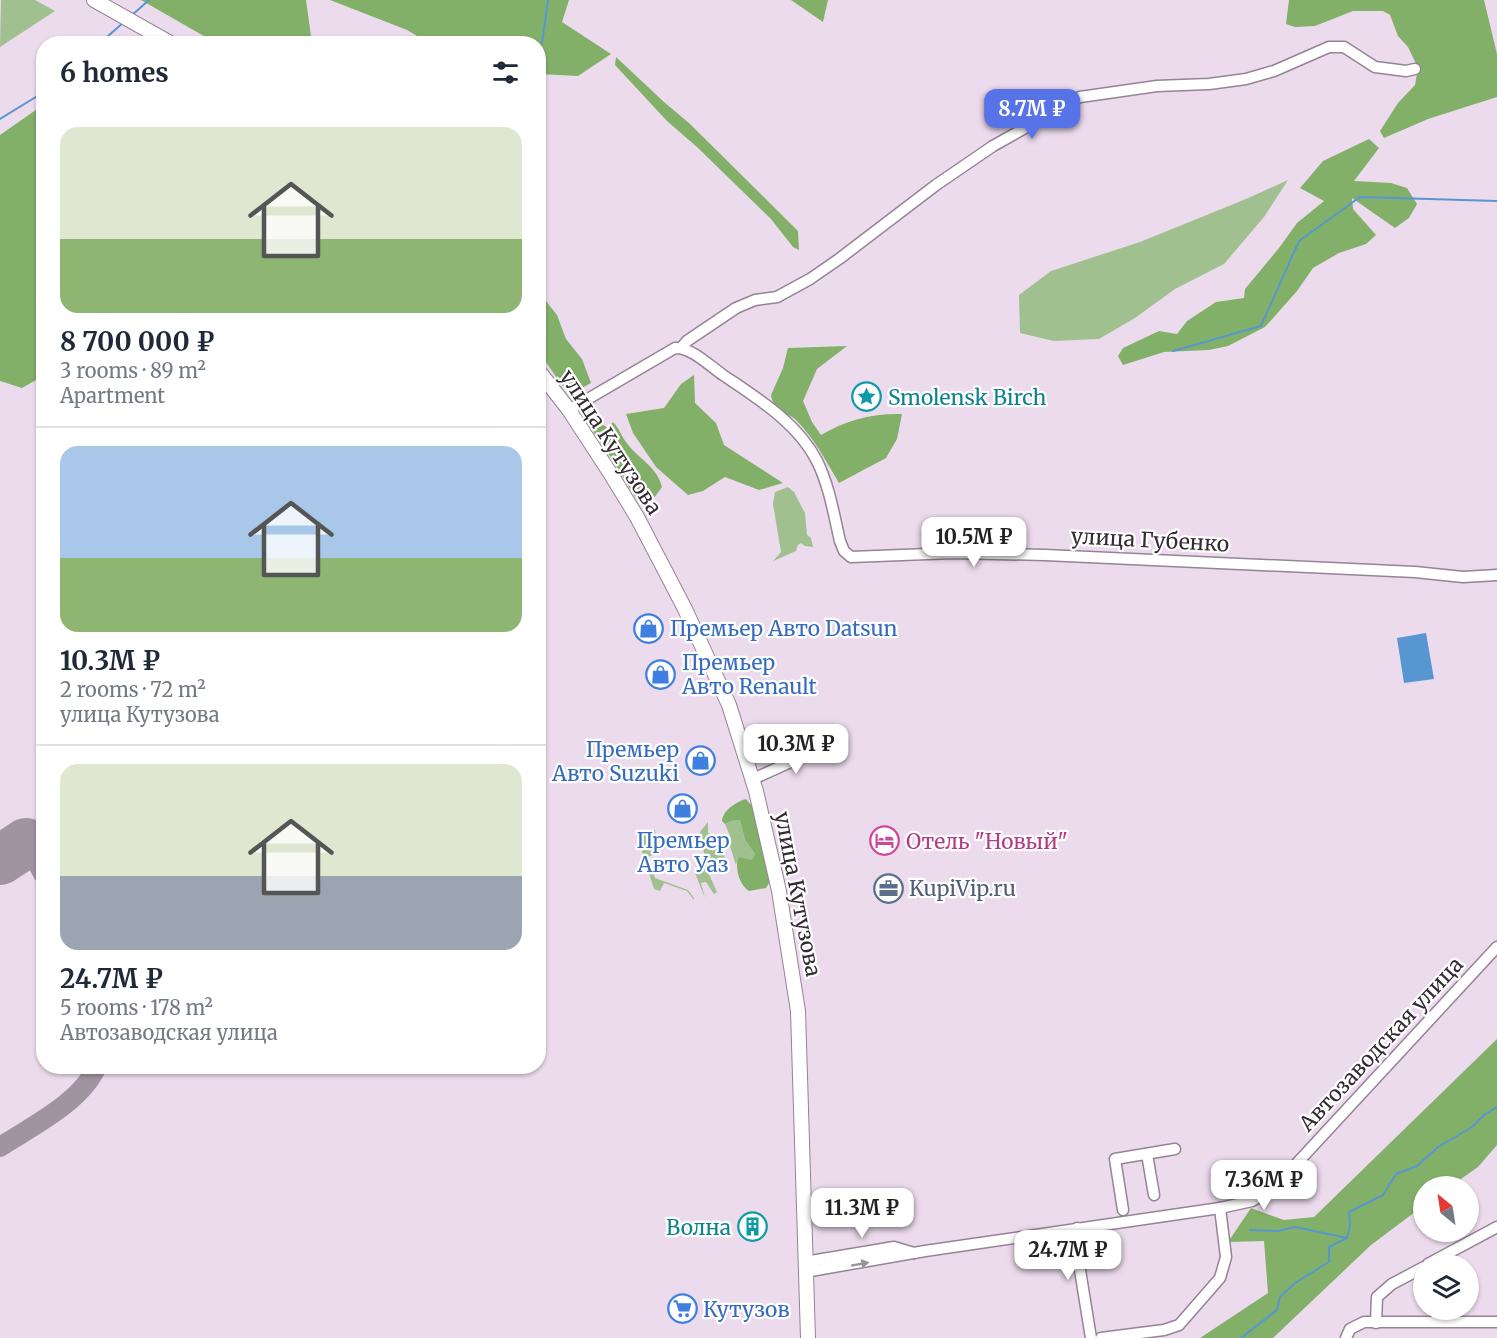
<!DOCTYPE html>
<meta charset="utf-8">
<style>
body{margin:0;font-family:Merriweather,serif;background:#f2f2f3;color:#1f2937;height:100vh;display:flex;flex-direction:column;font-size:22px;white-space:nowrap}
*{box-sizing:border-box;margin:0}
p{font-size:20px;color:#747a83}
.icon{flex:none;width:33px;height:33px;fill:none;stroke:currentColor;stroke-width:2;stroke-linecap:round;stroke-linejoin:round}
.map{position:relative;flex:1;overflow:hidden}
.details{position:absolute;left:36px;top:36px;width:510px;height:1038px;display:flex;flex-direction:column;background:#fff;border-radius:24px;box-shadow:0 2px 4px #0004}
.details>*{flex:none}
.needle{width:39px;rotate:330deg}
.buttons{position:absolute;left:1413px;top:1176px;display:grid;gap:12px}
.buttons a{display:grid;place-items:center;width:66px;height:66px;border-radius:50%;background:#fff;box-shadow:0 2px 4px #0004;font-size:30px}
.price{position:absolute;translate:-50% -51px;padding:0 14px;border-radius:12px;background:#fff;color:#222;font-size:20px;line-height:39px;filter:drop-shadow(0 2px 3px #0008)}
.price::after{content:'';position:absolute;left:50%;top:36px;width:18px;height:14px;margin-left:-9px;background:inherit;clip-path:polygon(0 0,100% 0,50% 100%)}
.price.current{background:#5872e8;color:#fff}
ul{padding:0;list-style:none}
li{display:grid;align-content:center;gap:12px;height:318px;padding:0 24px}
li+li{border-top:2px solid #e0e1e3}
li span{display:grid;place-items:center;height:186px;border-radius:18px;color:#555}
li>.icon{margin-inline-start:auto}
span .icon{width:108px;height:108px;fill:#fffc;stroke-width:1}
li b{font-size:26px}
h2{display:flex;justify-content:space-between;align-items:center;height:72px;padding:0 24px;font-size:26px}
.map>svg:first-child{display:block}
.green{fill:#a1c090}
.forest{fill:#82b069}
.water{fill:#5796d1}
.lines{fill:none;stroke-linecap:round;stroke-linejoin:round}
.stream{stroke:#5796d1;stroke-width:2}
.taxiway{stroke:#a094a1;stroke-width:20}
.runway{stroke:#a094a1;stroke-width:50}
.minor-casing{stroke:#948495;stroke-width:13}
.major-casing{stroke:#948495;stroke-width:16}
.minor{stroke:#fff;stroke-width:10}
.major{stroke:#fff;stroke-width:14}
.oneway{fill:#989598}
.labels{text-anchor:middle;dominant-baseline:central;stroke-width:4.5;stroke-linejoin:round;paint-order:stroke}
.culture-label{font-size:21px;fill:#0d838f;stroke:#fff;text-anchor:start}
.street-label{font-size:21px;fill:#322b32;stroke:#fff}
.shop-label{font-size:21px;fill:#366cbe;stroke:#fff;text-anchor:start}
.hotel-label{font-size:21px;fill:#b23c85;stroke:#fff;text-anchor:start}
.service-label{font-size:21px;fill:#4e5e75;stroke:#fff;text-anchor:start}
</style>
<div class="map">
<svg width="1497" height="1338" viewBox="0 0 1497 1338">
<rect width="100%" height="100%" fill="#ecdbed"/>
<!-- green -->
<g class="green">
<polygon points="1,0 35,0 55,11 0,47"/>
<polygon points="1288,180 1264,217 1224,264 1175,289 1135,318 1099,339 1054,341 1020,333 1019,295 1051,271 1140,242 1246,199"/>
<polygon points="788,487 794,492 805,513 807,535 811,538 813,547 805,546 801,543 798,545 796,551 760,567 773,561 781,552 773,504 775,492"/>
<polygon points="740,820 745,840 755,854 752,861 738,857 736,865 728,840 730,836 725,824 731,821"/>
<polygon points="708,822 708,833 716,839 725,858 722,867 713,868 708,872 717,892 714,894 706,882 701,883 705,898 695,873 705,858 700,832"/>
<polygon points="655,830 658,850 658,853 648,857 655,878 688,890 694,898 694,900 687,891 664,883 660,891 654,889 636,833"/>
</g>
<!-- forest -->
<g class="forest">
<polygon points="141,0 306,0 312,43 216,43"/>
<polygon points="330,0 569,0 562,22 611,54 578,76 539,74 538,44 429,43 407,30"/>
<polygon points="791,0 828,0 823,22"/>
<polygon points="1289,0 1484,0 1497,54 1497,97 1428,119 1384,138 1380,131 1398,103 1415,85 1418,68 1408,47 1398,36 1390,15 1383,11 1353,11 1315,26 1295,27 1286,24"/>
<polygon points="616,57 664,102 689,123 798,231 799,250 793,247 771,219 697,147 667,121 615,65"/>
<polygon points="43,105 43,376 22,388 0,381 0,135"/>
<polygon points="1369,139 1379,148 1354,181 1391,183 1407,188 1417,204 1409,218 1395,228 1352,198 1353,209 1376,235 1366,244 1339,253 1313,268 1297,291 1265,327 1228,346 1209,350 1164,352 1123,365 1118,356 1123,348 1159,331 1177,334 1187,321 1216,302 1244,298 1245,289 1279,248 1297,223 1324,201 1300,188 1323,161"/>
<polygon points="538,291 557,315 566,339 582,359 591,383 582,388 574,398 561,384 539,352"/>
<path d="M847 346 817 369 803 401 812 422 821 435C846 420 873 413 902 414L897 439 886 458 839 483C826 461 814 438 796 420 787 412 774 413 771 395L783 368 788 348Z"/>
<polygon points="694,375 695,403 716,423 724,445 783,483 759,490 725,477 703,491 688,495 656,467 633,433 626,414 664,408 681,384"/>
<path d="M586 414 608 428 613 422C619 428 621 435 626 442 638 459 657 466 662 487L651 502 643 505 637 500 606 450 585 420Z"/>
<path d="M746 799 753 807 769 875V883L766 888 749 891C739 884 735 869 738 857L752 860 755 854 745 840 740 820 731 821 725 824 722 821C723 810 736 802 746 799Z"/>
<polygon points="1497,1039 1497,1145 1478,1167 1451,1186 1424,1186 1423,1206 1371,1245 1273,1338 1200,1338 1268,1293 1264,1241 1228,1242 1251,1208 1284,1220 1314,1217"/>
</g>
<!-- water -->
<polygon class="water" points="1426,633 1434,679 1404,683 1397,638"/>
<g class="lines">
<!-- stream -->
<g class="stream">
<polyline points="131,16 149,0"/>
<polyline points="542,43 548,0"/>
<polyline points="99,44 124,22"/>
<polyline points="0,119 44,92"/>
<polyline points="1173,351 1261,326 1299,241 1360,197 1497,201"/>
<polyline points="1250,1230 1278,1231 1295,1227 1347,1238"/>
<polyline points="1241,1338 1277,1310 1280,1297 1295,1283 1329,1262 1329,1247 1347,1238 1350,1225 1349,1212 1383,1195 1396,1174 1417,1166 1438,1147 1472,1127 1485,1114 1497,1107"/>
</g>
<!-- taxiway -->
<g class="taxiway">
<polyline points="26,843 44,875"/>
<path d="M0 1147C32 1126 82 1102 97 1066"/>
</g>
<!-- runway -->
<polyline class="runway" points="0,860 26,843"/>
<defs>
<g id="minor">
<polyline points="681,348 687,341 736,308 755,300 777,297 810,279 839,259 936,185 993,146 1080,97 1157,86 1209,84 1246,79 1274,71 1329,47 1344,47 1375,67 1406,71 1415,69"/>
<path d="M569 410 675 348C691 347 710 366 723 375 757 398 798 423 817 461 829 485 834 515 840 541L844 551 851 557 953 553 1045 555 1415 572 1463 577 1497 575"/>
<polyline points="753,779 828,745"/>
<polyline points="1147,1154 1154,1195"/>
<polyline points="1123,1210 1115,1159 1175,1149"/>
<polyline points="1077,1228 1074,1233 1091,1338"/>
<polyline points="805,1262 894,1247 914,1253"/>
<polyline points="1428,1264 1497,1227"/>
<polyline points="805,1272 925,1251 1220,1208 1252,1201 1273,1189 1497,947"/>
<polyline points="1376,1323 1377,1297 1392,1284 1424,1267"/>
<polyline points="1101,1338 1164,1330 1179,1325 1220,1278 1226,1257 1220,1208"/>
<polyline points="1346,1338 1350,1329 1364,1322 1497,1322"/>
</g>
<g id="major">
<polyline points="94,0 172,44"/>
<polyline points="538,370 569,410 612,476 637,517 685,609 729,705 756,791 779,891 798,1011 808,1338"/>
</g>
</defs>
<!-- minor casing -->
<use href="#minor" class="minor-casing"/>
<!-- major casing -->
<use href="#major" class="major-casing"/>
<!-- minor -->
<use href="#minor" class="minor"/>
<!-- major -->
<use href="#major" class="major"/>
</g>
<!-- one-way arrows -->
<defs><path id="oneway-solid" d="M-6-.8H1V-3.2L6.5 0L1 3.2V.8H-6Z" transform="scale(1.5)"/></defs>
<use class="oneway" href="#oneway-solid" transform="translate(860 1264) rotate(-10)"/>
<!-- icons -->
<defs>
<symbol id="sight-ring" viewBox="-11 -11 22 22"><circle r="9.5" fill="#fff" stroke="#0f9aa8" stroke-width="1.5"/><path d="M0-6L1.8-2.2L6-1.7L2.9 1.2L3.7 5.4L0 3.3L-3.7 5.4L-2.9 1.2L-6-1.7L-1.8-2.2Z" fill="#0f9aa8"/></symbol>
<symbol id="shop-ring" viewBox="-11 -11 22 22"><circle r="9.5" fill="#fff" stroke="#3f7fe0" stroke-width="1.5"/><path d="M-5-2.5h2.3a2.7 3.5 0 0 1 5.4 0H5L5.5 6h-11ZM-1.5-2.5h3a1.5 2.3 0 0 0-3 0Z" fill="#3f7fe0"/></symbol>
<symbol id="hotel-ring" viewBox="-11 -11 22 22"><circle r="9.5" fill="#fff" stroke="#d1479c" stroke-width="1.5"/><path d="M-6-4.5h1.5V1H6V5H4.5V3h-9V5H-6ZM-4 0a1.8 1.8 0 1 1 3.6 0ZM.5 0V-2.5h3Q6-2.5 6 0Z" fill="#d1479c"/></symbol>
<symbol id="office-ring" viewBox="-11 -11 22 22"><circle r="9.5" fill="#fff" stroke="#5c6f8a" stroke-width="1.5"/><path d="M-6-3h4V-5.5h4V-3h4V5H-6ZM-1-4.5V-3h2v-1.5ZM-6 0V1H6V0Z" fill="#5c6f8a"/></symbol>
<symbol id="building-ring" viewBox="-11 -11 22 22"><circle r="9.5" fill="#fff" stroke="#0f9aa8" stroke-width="1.5"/><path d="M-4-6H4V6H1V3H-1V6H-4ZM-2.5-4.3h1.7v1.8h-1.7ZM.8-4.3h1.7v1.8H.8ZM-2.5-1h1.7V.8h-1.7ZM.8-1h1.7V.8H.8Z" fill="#0f9aa8"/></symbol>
<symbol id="supermarket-ring" viewBox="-11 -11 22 22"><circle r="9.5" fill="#fff" stroke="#3f7fe0" stroke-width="1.5"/><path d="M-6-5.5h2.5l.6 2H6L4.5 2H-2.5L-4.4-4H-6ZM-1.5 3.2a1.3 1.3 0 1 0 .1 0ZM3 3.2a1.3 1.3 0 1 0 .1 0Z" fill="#3f7fe0"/></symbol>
</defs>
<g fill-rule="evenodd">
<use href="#sight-ring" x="850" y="380" width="33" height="33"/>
<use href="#shop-ring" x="632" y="612" width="33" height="33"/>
<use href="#shop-ring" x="644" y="658" width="33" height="33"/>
<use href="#shop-ring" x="684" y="744" width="33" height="33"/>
<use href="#shop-ring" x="666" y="792" width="33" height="33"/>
<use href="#hotel-ring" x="868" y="824" width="33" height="33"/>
<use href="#office-ring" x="872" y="872" width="33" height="33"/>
<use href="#building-ring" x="736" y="1210" width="33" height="33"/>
<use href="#supermarket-ring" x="666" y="1292" width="33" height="33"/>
</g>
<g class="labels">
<!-- culture labels -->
<g class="culture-label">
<text x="888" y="397">Smolensk Birch</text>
<text x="731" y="1227" text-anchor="end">Волна</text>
</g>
<!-- street labels -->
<g class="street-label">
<text transform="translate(611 442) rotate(57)">улица Кутузова</text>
<text transform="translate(1150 540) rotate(3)">улица Губенко</text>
<text transform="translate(798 894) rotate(79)">улица Кутузова</text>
<text transform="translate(1381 1044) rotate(-47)">Автозаводская улица</text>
</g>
<!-- shop labels -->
<g class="shop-label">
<text x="670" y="628">Премьер Авто Datsun</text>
<text x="682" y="662">Премьер<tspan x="682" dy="24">Авто Renault</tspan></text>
<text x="679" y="749" text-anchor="end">Премьер<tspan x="679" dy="24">Авто Suzuki</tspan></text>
<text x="683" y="840" text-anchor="middle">Премьер<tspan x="683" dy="24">Авто Уаз</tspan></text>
<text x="703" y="1309">Кутузов</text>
</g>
<!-- hotel labels -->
<g class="hotel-label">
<text x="906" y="841">Отель "Новый"</text>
</g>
<!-- service labels -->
<g class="service-label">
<text x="909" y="888">KupiVip.ru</text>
</g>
</g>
</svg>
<div class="buttons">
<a><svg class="needle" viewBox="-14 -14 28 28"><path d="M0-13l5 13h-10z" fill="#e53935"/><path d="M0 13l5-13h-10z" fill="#747a83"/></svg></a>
<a><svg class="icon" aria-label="layers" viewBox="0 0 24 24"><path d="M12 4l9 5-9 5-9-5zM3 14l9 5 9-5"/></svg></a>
</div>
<b class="price current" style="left:1032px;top:140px">8.7M ₽</b>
<b class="price" style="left:974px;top:568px">10.5M ₽</b>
<b class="price" style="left:796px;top:775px">10.3M ₽</b>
<b class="price" style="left:1264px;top:1211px">7.36M ₽</b>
<b class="price" style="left:862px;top:1239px">11.3M ₽</b>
<b class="price" style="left:1068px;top:1281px">24.7M ₽</b>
<section class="details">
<h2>6 homes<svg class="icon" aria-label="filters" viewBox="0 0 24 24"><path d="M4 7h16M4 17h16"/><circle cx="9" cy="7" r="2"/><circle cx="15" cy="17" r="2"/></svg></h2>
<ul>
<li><span style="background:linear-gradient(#dfe7d0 60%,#8fb573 0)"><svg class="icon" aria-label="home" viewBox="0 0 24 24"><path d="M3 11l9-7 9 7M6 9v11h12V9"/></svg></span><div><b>8 700 000 ₽</b><p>3 rooms · 89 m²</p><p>Apartment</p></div></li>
<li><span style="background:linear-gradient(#a9c7e8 60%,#8fb573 0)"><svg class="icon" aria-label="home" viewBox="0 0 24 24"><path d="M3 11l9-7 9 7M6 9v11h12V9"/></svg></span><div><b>10.3M ₽</b><p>2 rooms · 72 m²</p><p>улица Кутузова</p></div></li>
<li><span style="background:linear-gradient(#dfe7d0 60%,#9aa5b1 0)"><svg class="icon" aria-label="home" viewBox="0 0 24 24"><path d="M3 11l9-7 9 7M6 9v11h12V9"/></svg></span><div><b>24.7M ₽</b><p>5 rooms · 178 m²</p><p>Автозаводская улица</p></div></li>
</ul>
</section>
</div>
